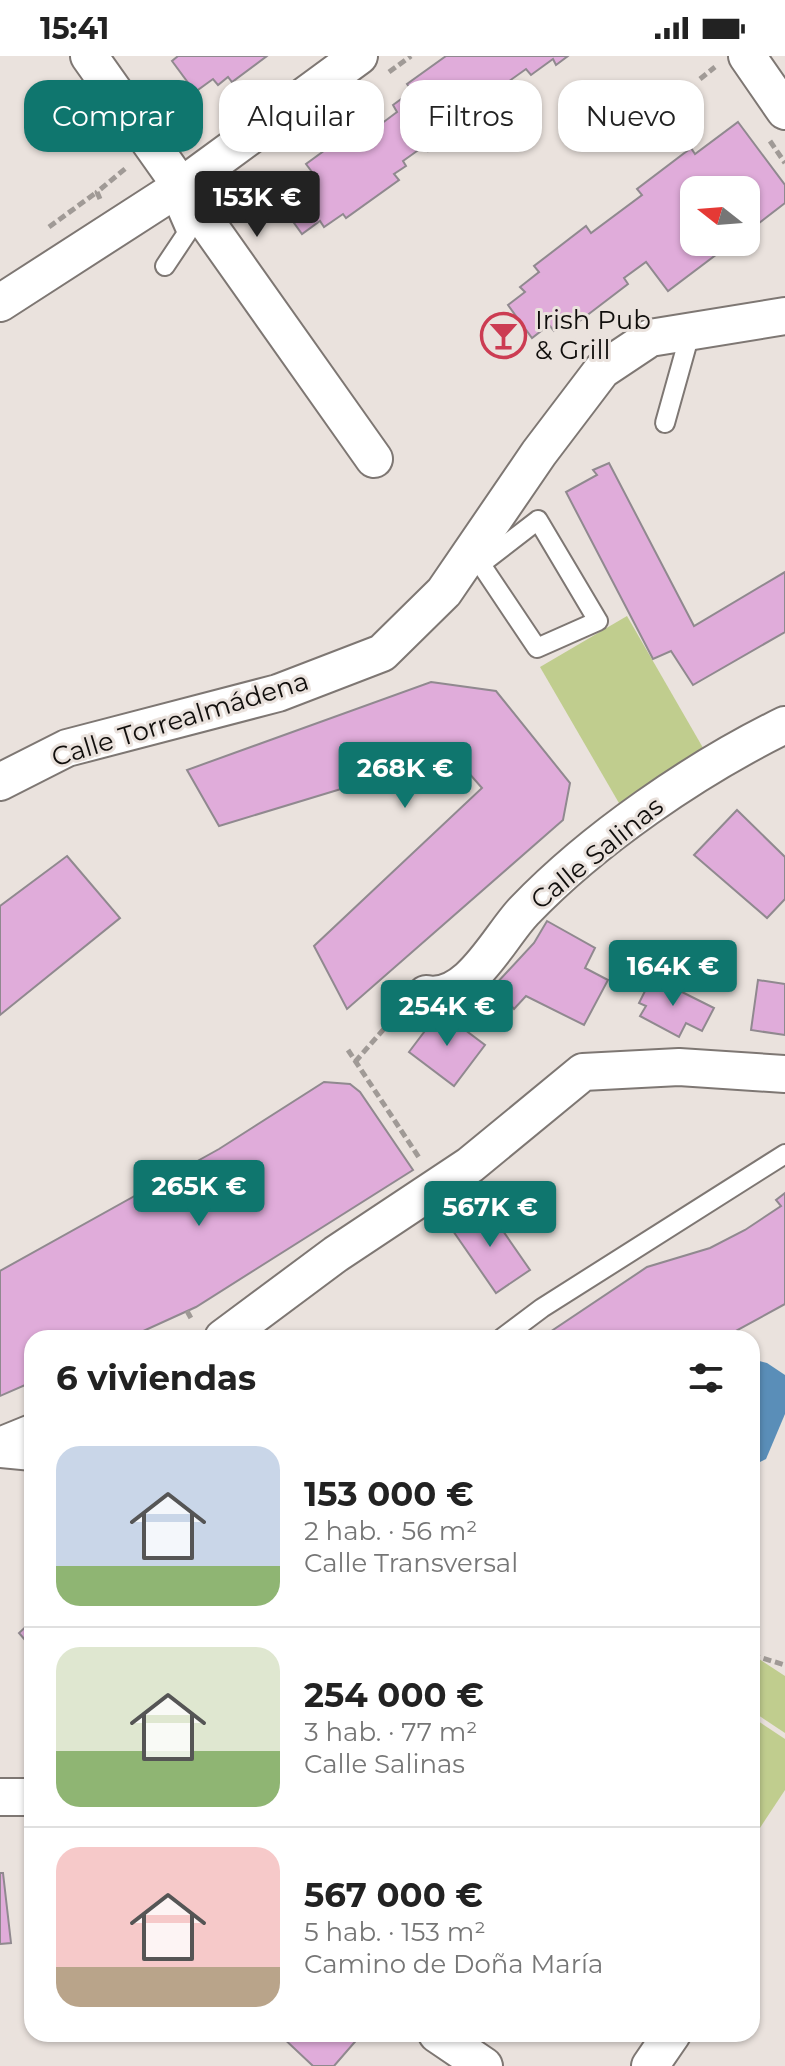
<!DOCTYPE html>
<html lang="es">
<meta charset="utf-8">
<style>
body{margin:0;font-family:Montserrat,sans-serif;background:#f6f6f6;color:#222;height:100vh;display:flex;flex-direction:column;font-size:30px;white-space:nowrap}
*{box-sizing:border-box;margin:0}
p{font-size:26px;color:#767676}
.icon{flex:none;width:44px;height:44px;fill:none;stroke:currentColor;stroke-width:2;stroke-linecap:round;stroke-linejoin:round}
.map{position:relative;flex:1;overflow:hidden}
.panel{position:absolute;left:24px;top:1274px;width:736px;height:712px;display:flex;flex-direction:column;background:#fff;border-radius:24px;box-shadow:0 2px 6px #0004}
.panel>*{flex:none}
.hud{position:absolute;left:24px;top:24px;width:738px;height:72px;display:flex;gap:16px}
.needle{width:52px;rotate:287deg}
.buttons{position:absolute;left:680px;top:120px;display:grid;gap:16px}
.buttons a{display:grid;place-items:center;width:80px;height:80px;border-radius:16px;background:#fff;box-shadow:0 2px 6px #0004;font-size:40px}
.price{position:absolute;translate:-50% -68px;padding:0 18px;border-radius:8px;background:#0f766e;color:#fff;font-size:26px;line-height:52px;filter:drop-shadow(0 2px 4px #0008)}
.price::after{content:'';position:absolute;left:50%;top:48px;width:24px;height:18px;margin-left:-12px;background:inherit;clip-path:polygon(0 0,100% 0,50% 100%)}
.price.selected{background:#222;color:#fff}
ul{padding:0;list-style:none}
li{display:flex;align-items:center;gap:24px;height:200px;padding:0 32px}
li+li{border-top:2px solid #e0e0e0}
li span{display:grid;place-items:center;flex:none;width:224px;height:160px;border-radius:24px;color:#555}
li>.icon{margin-inline-start:auto}
span .icon{width:96px;height:96px;fill:#fffc;stroke-width:1}
li b{font-size:34px}
h2{display:flex;justify-content:space-between;align-items:center;height:96px;padding:0 32px;font-size:34px}
.tag{padding:0 28px;border-radius:24px;background:#fff;box-shadow:0 2px 6px #0004;font-size:28px;line-height:72px}
.tag.selected{background:#0f766e;color:#fff}
.status{display:flex;justify-content:space-between;align-items:center;height:56px;padding:0 40px;background:#fff;direction:ltr}
.status svg{height:22px;fill:currentColor}
.map>svg:first-child{display:block}
.green{fill:#c0cd8e}
.water{fill:#5a8eb8}
.building{fill:#e0acda;stroke:#90898f;stroke-width:2}
.lines{fill:none;stroke-linecap:round;stroke-linejoin:round}
.lane-casing{stroke:#7e7773;stroke-width:22}
.street-casing{stroke:#7e7773;stroke-width:40}
.path{stroke:#a09a96;stroke-width:5;stroke-dasharray:8 4;stroke-linecap:butt}
.lane{stroke:#fff;stroke-width:18}
.street{stroke:#fff;stroke-width:36}
.labels{text-anchor:middle;dominant-baseline:central;stroke-width:6;stroke-linejoin:round;paint-order:stroke}
.poi-label{font-size:26px;fill:#100e0c;stroke:#eae2dd;text-anchor:start}
.street-label{font-size:26px;fill:#100e0c;stroke:#eae2dd}
</style>
<div class="status"><b>15:41</b><svg viewBox="0 0 49 12"><path d="M0 12V9h3v3zM5 12V6h3v6zM10 12V3h3v9zM15 12V0h3v12zM26 1h20v11H26zM47 4h2v5h-2z"/></svg></div>
<div class="map">
<svg width="785" height="2010" viewBox="0 0 785 2010">
<rect width="100%" height="100%" fill="#eae2dd"/>
<!-- green -->
<g class="green">
<polygon points="627,560 710,704 623,754 540,611"/>
<polygon points="756,1601 785,1620 785,1677 752,1655 752,1607"/>
<polygon points="752,1661 785,1683 785,1734 752,1784"/>
</g>
<!-- water -->
<polygon class="water" points="752,1303 767,1307 785,1319 785,1358 766,1403 752,1410"/>
<!-- building -->
<g class="building">
<polygon points="178,0 267,0 232,26 228,21 218,29 213,23 195,36 172,5"/>
<polygon points="446,0 568,0 556,9 553,3 531,19 526,13 505,28 509,34 499,40 505,48 450,88 446,81 428,95 424,90 403,105 406,110 394,118 399,124 346,162 343,158 324,171 320,165 302,178 279,146 294,135 291,131 312,116 306,108 358,70 361,73 372,65 377,71 397,56 393,49 412,35 407,28"/>
<polygon points="738,66 785,129 785,147 746,177 746,134 694,134 694,186 733,186 668,235 646,206 624,222 628,228 577,267 572,262 554,275 549,269 532,282 508,249 525,236 520,231 539,216 534,210 586,170 591,177 642,139 637,133 691,92 695,98"/>
<polygon points="609,407 694,570 785,516 785,576 693,629 671,595 653,603 566,436 597,419 593,414"/>
<polygon points="431,626 496,635 570,727 563,764 347,953 314,890 482,732 453,699 219,770 187,714"/>
<polygon points="737,754 785,801 785,843 767,862 694,799"/>
<polygon points="67,800 120,862 0,959 0,850"/>
<polygon points="547,865 595,892 585,912 608,924 584,969 526,940 514,953 494,930 534,887"/>
<polygon points="652,921 714,952 702,975 686,967 679,981 640,960 646,950 639,947"/>
<polygon points="758,924 785,928 785,979 751,974"/>
<polygon points="440,955 485,989 454,1030 409,996"/>
<polygon points="324,1026 350,1028 360,1036 413,1114 196,1251 128,1282 32,1282 32,1326 0,1340 0,1215 219,1093"/>
<polygon points="785,1137 785,1248 723,1282 541,1282 647,1211 710,1192 745,1174 781,1150 776,1144"/>
<polygon points="485,1149 530,1214 496,1237 451,1172"/>
<polygon points="32,1565 32,1592 19,1577"/>
<polygon points="0,1817 3,1817 11,1887 0,1888"/>
<polygon points="279,1978 358,1978 360,1980 334,2010 313,2010"/>
</g>
<g class="lines">
<defs>
<g id="lane">
<polyline points="165,210 187,177 170,138"/>
<polyline points="665,367 691,274"/>
<polyline points="472,495 537,592 598,565 538,464 481,508"/>
<polyline points="502,1282 542,1252 785,1098"/>
<polyline points="0,1402 32,1405"/>
</g>
<g id="street">
<polyline points="89,0 374,403"/>
<polyline points="747,0 785,55"/>
<polyline points="0,247 183,129 359,0"/>
<polyline points="0,726 67,692 278,637 382,597 444,536 539,397 602,314 650,282 785,260"/>
<path d="M426 938C469 946 499 881 524 855 593 783 695 713 785 669"/>
<polyline points="223,1282 336,1198 470,1109 583,1016 679,1011 785,1018"/>
<polyline points="0,1390 32,1377"/>
<polyline points="0,1741 32,1741"/>
<polyline points="437,1978 484,2010"/>
<polyline points="650,2010 672,1978"/>
</g>
</defs>
<!-- lane casing -->
<use href="#lane" class="lane-casing"/>
<!-- street casing -->
<use href="#street" class="street-casing"/>
<!-- path -->
<g class="path">
<polyline points="389,16 411,0"/>
<polyline points="700,23 715,11"/>
<polyline points="181,75 191,69 197,77"/>
<polyline points="770,85 785,107"/>
<polyline points="100,143 97,136 126,112"/>
<polyline points="49,171 97,136"/>
<polyline points="348,994 420,1103"/>
<polyline points="355,1006 390,966 402,958"/>
<polyline points="187,1255 192,1264"/>
<polyline points="752,1599 785,1609"/>
</g>
<!-- lane -->
<use href="#lane" class="lane"/>
<!-- street -->
<use href="#street" class="street"/>
</g>
<!-- icons -->
<defs>
<symbol id="bar-ring" viewBox="-11 -11 22 22"><circle r="9.5" fill="#eae2dd" stroke="#cc3c52" stroke-width="1.5"/><path d="M-6-5H6L.8 .8V4.5H3.5V6h-7V4.5H-.8V.8Z" fill="#cc3c52"/></symbol>
</defs>
<g fill-rule="evenodd">
<use href="#bar-ring" x="478" y="254" width="51" height="51"/>
</g>
<g class="labels">
<!-- poi labels -->
<g class="poi-label">
<text x="535" y="264">Irish Pub<tspan x="535" dy="30">&amp; Grill</tspan></text>
</g>
<!-- street labels -->
<g class="street-label">
<text transform="translate(180 663) rotate(-17)">Calle Torrealmádena</text>
<text transform="translate(597 797) rotate(-39)">Calle Salinas</text>
</g>
</g>
</svg>
<div class="buttons">
<a><svg class="needle" viewBox="-14 -14 28 28"><path d="M0-13l5 13h-10z" fill="#e53935"/><path d="M0 13l5-13h-10z" fill="#767676"/></svg></a>
</div>
<b class="price selected" style="left:257px;top:183px">153K €</b>
<b class="price" style="left:405px;top:754px">268K €</b>
<b class="price" style="left:673px;top:952px">164K €</b>
<b class="price" style="left:447px;top:992px">254K €</b>
<b class="price" style="left:199px;top:1172px">265K €</b>
<b class="price" style="left:490px;top:1193px">567K €</b>
<div class="hud">
<a class="tag selected">Comprar</a>
<a class="tag">Alquilar</a>
<a class="tag">Filtros</a>
<a class="tag">Nuevo</a>
</div>
<section class="panel">
<h2>6 viviendas<svg class="icon" aria-label="filters" viewBox="0 0 24 24"><path d="M4 7h16M4 17h16"/><circle cx="9" cy="7" r="2"/><circle cx="15" cy="17" r="2"/></svg></h2>
<ul>
<li><span style="background:linear-gradient(#c9d6e8 75%,#8fb573 0)"><svg class="icon" aria-label="home" viewBox="0 0 24 24"><path d="M3 11l9-7 9 7M6 9v11h12V9"/></svg></span><div><b>153 000 €</b><p>2 hab. · 56 m²</p><p>Calle Transversal</p></div></li>
<li><span style="background:linear-gradient(#dfe7d0 65%,#8fb573 0)"><svg class="icon" aria-label="home" viewBox="0 0 24 24"><path d="M3 11l9-7 9 7M6 9v11h12V9"/></svg></span><div><b>254 000 €</b><p>3 hab. · 77 m²</p><p>Calle Salinas</p></div></li>
<li><span style="background:linear-gradient(#f6c9c9 75%,#b9a48a 0)"><svg class="icon" aria-label="home" viewBox="0 0 24 24"><path d="M3 11l9-7 9 7M6 9v11h12V9"/></svg></span><div><b>567 000 €</b><p>5 hab. · 153 m²</p><p>Camino de Doña María</p></div></li>
</ul>
</section>
</div>
